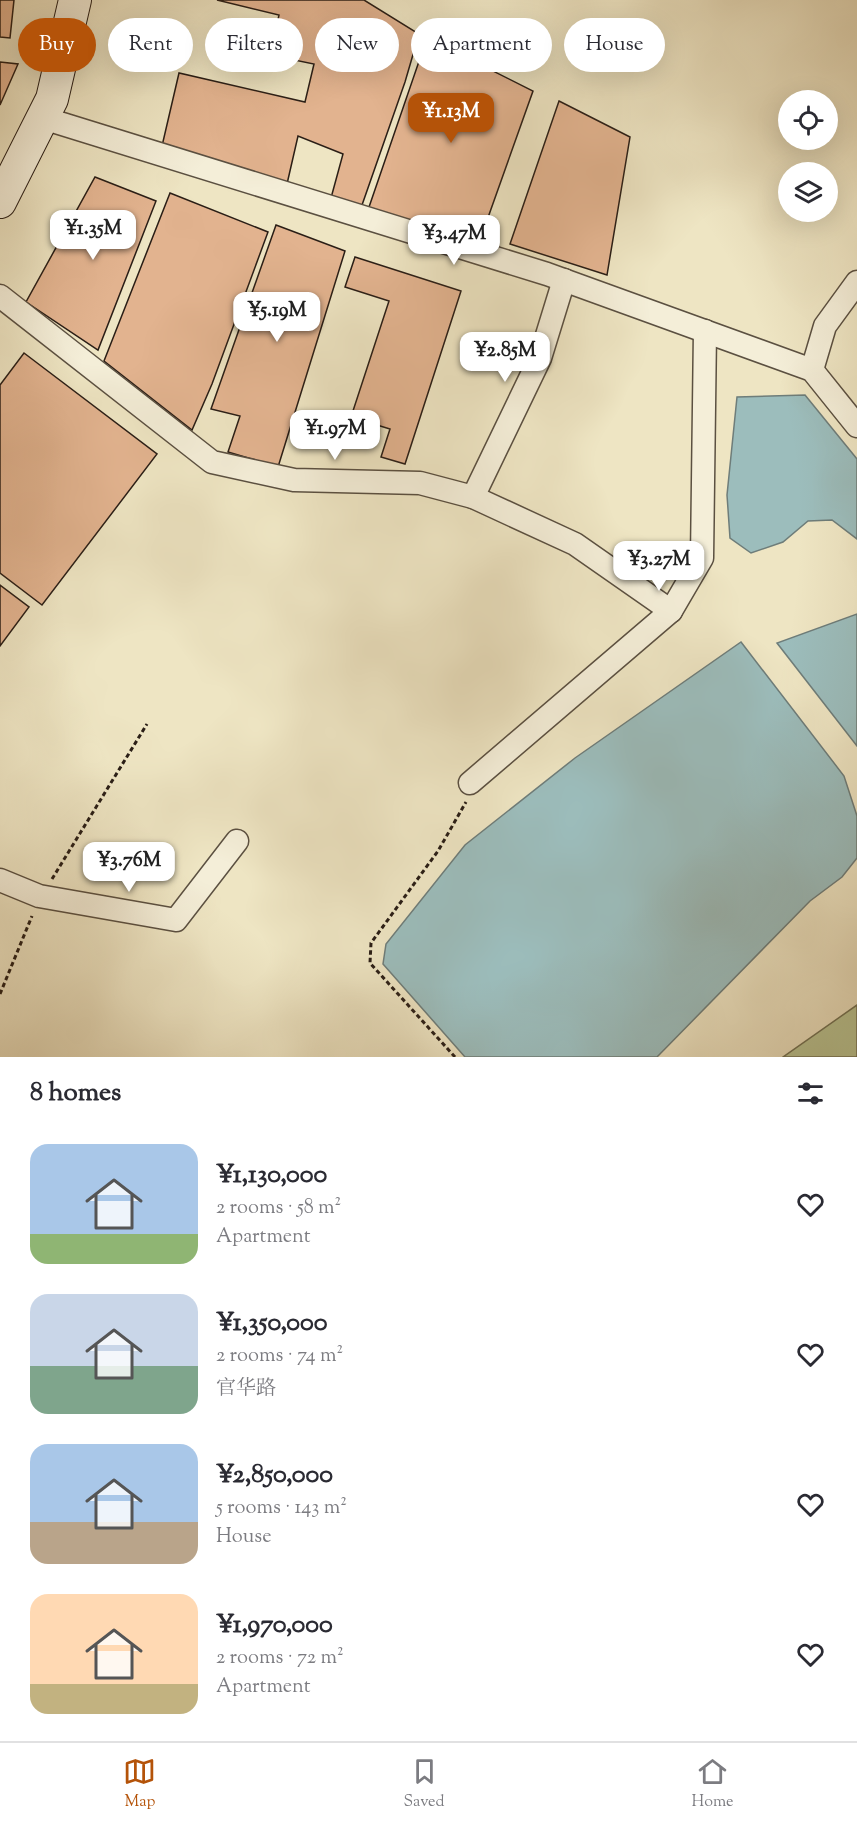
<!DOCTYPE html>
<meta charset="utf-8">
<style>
body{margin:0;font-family:"Sorts Mill Goudy","Noto Serif SC",serif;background:#f7f7f7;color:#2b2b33;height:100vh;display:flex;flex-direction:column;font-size:22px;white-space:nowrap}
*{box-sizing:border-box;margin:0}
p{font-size:20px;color:#7c7c81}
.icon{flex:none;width:33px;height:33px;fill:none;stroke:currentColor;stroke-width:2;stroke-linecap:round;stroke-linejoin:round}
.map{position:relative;height:1057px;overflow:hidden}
.drawer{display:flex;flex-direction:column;background:#fff;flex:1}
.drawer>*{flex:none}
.banner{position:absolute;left:18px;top:18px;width:822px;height:54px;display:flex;gap:12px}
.tools{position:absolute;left:778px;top:90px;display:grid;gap:12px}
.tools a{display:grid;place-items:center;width:60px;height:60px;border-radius:50%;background:#fff;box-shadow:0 6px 24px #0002;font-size:30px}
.price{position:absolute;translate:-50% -51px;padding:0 14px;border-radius:12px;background:#fff;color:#222;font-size:20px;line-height:39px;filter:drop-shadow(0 2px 3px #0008)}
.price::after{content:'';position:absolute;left:50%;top:36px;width:18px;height:14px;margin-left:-9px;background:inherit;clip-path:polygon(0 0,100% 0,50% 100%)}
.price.on{background:#b45309;color:#fff}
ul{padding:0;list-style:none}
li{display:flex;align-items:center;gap:18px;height:150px;padding:0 30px}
li span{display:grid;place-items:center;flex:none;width:168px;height:120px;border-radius:18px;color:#555}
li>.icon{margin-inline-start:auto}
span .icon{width:72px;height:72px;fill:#fffc;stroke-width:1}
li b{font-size:26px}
h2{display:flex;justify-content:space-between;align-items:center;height:72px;padding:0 30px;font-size:26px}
.chip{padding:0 21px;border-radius:27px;background:#fff;box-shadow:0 6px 24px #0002;font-size:21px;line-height:54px}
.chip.on{background:#b45309;color:#fff}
.dock{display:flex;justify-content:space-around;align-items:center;height:84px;border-top:2px solid #e1e1e2;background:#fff;font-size:16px;color:#7c7c81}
.dock a{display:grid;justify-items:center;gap:3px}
.dock .on{color:#b45309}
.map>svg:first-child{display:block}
.green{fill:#b9c594;stroke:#727255;stroke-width:1.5}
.water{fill:#9cbdbc;stroke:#6e7d7a;stroke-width:1.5}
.building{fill:#e2b38f;stroke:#2a1e16;stroke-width:1.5}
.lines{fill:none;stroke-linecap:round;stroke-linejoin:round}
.street-casing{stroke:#5b5041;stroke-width:25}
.secondary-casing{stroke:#2a1e16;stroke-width:34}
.path{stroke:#2a1e16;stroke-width:3;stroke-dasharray:4.5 3;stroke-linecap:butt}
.street{stroke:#f4eed8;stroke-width:22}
.secondary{stroke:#f4eed8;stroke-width:32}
</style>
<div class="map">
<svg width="857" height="1057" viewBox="0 0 857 1057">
<rect width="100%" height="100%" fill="#eee5c3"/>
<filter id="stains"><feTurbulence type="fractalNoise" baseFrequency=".00333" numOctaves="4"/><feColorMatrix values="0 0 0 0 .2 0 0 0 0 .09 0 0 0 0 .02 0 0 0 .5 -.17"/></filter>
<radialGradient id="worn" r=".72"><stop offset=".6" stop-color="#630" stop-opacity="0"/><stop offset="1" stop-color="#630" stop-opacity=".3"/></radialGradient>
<!-- green -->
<polygon class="green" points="857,1005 857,1057 783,1057"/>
<!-- water -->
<g class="water">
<polygon points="805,395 857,459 857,539 832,520 808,521 783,542 751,553 730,538 727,495 737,397"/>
<polygon points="857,614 857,746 777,643"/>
<polygon points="741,642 844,776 857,816 857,858 842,877 810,901 657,1057 465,1057 383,964 386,944 465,845 575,758"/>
</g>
<!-- building -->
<g class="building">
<polygon points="0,0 14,0 10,38 0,37"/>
<polygon points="217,0 364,0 419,34 405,82 362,205 331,198 343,154 298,136 287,184 162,146 179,73 305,102 314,64 270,55 279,15"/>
<polygon points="427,38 533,91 480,240 368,210"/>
<polygon points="0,62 18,64 0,105"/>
<polygon points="559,101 630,137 607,275 510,244"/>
<polygon points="95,177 156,201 98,350 26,302"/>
<polygon points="170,193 268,232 212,384 192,430 104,361"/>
<polygon points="276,225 345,251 278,467 228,452 240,416 211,409"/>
<polygon points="355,257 461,291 405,464 381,457 390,429 351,417 389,301 345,287"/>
<polygon points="24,353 157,454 42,605 0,573 0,385"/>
<polygon points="0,585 29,607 0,646"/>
</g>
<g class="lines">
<defs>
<g id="street">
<polyline points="43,118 547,274 812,370 857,426"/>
<polyline points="0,296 212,462 294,480 420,483 473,497 575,544 671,611"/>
<polyline points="812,370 825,326 857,282"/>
<polyline points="473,497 540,358 564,280"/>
<polyline points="470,783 671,611 702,558 705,331"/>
<polyline points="0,880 39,896 176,920 237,841"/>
</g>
<polyline id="secondary" points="0,202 52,99 75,0"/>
</defs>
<!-- street casing -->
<use href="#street" class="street-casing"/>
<!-- secondary casing -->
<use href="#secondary" class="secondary-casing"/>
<!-- path -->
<g class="path">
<polyline points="52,879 147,724"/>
<polyline points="0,994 32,916"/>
<polyline points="455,1057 370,963 371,943 438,851 466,802"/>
</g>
<!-- street -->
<use href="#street" class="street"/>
<!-- secondary -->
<use href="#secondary" class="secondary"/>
</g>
<rect width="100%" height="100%" filter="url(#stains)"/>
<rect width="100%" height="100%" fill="url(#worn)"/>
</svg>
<div class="tools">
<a><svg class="icon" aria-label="locate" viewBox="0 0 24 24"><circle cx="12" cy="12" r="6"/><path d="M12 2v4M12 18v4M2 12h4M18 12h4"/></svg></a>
<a><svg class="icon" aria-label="layers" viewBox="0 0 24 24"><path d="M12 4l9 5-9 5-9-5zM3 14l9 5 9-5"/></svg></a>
</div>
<b class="price on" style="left:451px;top:144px">¥1.13M</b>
<b class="price" style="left:93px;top:261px">¥1.35M</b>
<b class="price" style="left:454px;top:266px">¥3.47M</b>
<b class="price" style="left:277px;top:343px">¥5.19M</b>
<b class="price" style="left:505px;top:383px">¥2.85M</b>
<b class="price" style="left:335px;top:461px">¥1.97M</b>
<b class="price" style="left:659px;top:592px">¥3.27M</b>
<b class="price" style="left:129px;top:893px">¥3.76M</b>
<div class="banner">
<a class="chip on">Buy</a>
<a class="chip">Rent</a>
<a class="chip">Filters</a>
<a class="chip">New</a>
<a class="chip">Apartment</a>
<a class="chip">House</a>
</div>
</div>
<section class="drawer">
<h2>8 homes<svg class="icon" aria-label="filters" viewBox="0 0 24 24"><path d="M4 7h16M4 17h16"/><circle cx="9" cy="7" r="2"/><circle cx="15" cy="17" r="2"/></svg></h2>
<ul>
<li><span style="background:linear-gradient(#a9c7e8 75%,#8fb573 0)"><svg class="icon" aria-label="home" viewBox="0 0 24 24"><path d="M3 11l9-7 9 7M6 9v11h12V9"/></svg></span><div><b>¥1,130,000</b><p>2 rooms · 58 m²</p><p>Apartment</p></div><svg class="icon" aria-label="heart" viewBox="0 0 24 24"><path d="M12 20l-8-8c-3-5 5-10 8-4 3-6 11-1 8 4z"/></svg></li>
<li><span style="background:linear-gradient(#c9d6e8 60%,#7fa58c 0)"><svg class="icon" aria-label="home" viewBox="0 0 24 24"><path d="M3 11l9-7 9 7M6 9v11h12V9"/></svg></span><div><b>¥1,350,000</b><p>2 rooms · 74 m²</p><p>官华路</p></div><svg class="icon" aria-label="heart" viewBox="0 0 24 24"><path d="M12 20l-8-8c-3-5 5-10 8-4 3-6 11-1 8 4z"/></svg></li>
<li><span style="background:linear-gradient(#a9c7e8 65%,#b9a48a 0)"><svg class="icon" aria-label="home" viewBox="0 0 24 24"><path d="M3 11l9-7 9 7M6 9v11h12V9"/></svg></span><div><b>¥2,850,000</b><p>5 rooms · 143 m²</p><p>House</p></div><svg class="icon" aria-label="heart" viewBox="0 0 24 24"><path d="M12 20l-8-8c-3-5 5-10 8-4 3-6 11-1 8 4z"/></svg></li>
<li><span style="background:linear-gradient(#ffd9b3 75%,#c2b280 0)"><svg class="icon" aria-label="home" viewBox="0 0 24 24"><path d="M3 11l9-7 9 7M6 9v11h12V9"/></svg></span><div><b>¥1,970,000</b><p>2 rooms · 72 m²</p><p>Apartment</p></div><svg class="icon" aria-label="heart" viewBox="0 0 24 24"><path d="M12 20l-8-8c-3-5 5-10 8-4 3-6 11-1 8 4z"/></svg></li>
</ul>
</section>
<nav class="dock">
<a class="on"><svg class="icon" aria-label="map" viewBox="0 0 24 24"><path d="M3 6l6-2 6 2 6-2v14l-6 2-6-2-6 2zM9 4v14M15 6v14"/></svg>Map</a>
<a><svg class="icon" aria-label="saved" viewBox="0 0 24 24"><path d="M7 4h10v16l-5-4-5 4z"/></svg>Saved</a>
<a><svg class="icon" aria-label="home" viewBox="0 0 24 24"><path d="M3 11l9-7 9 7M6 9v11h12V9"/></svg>Home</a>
</nav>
